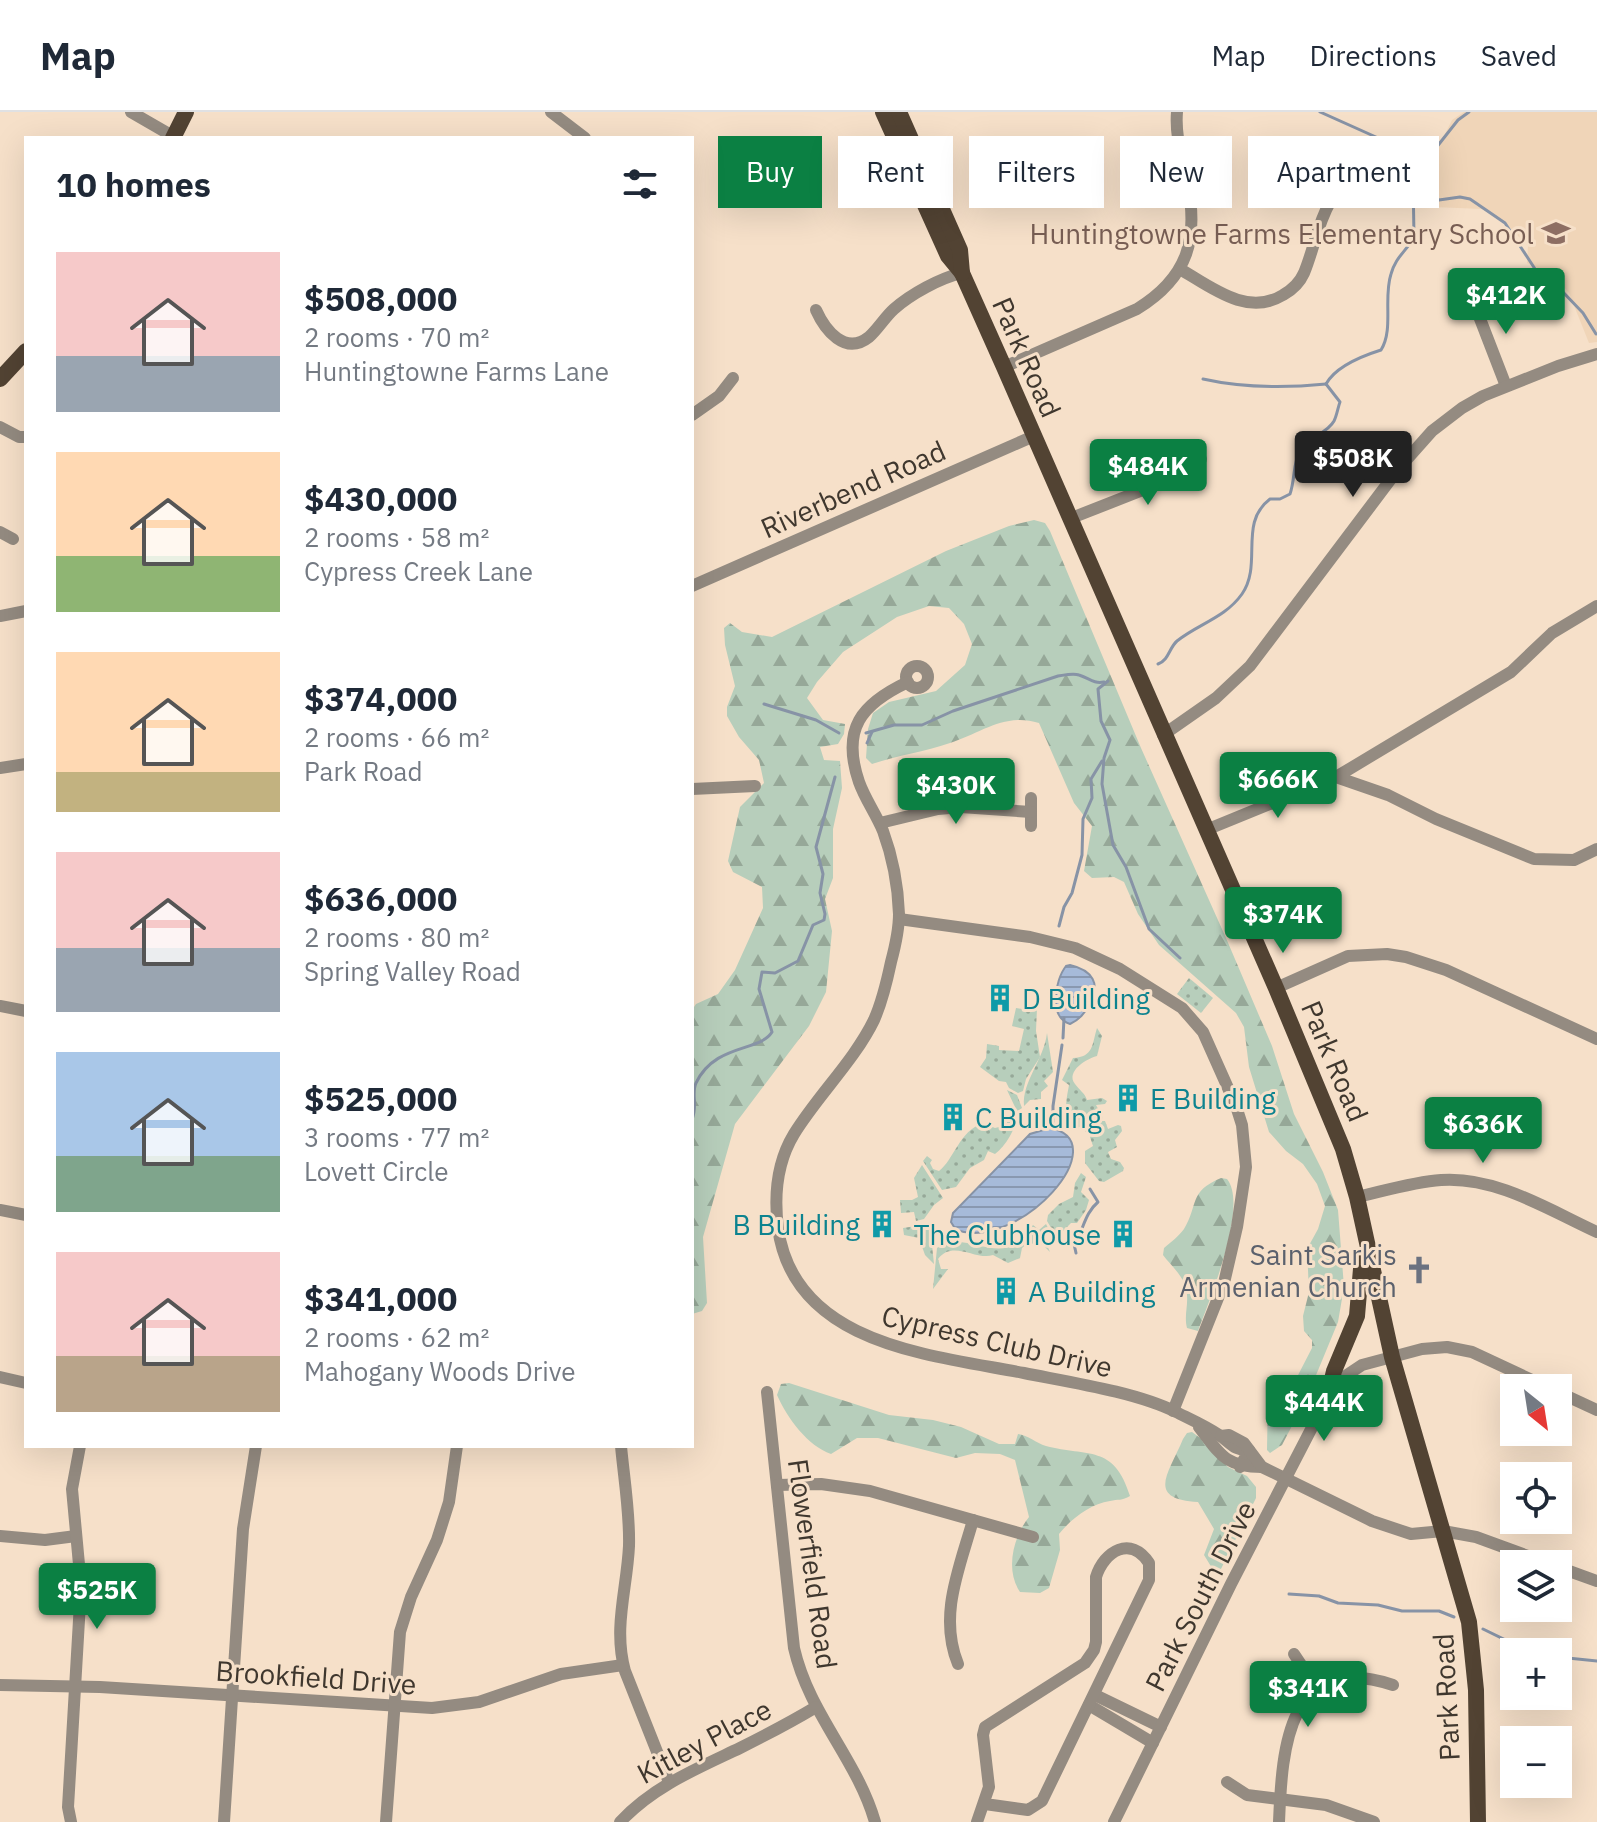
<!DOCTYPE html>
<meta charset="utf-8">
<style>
body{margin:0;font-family:"IBM Plex Sans",sans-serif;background:#f2f2f3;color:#1f2937;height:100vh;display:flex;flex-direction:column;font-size:30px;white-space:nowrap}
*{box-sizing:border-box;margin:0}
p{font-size:26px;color:#747a83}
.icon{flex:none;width:44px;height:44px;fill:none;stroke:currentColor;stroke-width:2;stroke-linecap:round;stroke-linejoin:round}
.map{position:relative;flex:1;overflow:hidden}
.drawer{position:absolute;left:24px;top:24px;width:670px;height:1312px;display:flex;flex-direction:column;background:#fff;border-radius:0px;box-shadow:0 8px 32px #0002}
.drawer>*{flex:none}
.guide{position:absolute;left:718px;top:24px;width:758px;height:72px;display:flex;gap:16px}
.needle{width:52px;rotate:150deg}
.controls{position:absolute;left:1500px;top:1262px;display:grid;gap:16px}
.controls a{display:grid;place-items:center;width:72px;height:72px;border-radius:0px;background:#fff;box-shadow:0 8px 32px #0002;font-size:40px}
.price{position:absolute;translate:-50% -68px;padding:0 18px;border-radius:8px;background:#0b8043;color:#fff;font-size:26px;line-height:52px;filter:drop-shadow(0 2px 4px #0008)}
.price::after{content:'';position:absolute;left:50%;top:48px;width:24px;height:18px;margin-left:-12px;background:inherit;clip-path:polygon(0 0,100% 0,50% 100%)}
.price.current{background:#222;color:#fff}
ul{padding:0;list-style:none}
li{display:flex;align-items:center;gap:24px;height:200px;padding:0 32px}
li span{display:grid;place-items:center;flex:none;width:224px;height:160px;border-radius:0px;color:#555}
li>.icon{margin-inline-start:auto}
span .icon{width:96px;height:96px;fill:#fffc;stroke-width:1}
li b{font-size:34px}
h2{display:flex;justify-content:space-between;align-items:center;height:96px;padding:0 32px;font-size:34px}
.chip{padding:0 28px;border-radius:0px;background:#fff;box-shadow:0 8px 32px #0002;font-size:28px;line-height:72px}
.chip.current{background:#0b8043;color:#fff}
header{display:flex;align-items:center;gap:48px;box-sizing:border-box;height:112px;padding:0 40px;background:#fff;border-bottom:2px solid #e0e1e3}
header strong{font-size:38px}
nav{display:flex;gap:44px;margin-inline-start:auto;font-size:28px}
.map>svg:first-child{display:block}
.built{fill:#f0d5b8}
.grass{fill:url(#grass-dots)}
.forest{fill:url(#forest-firs)}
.water{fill:url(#water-rules);stroke:#8793a6;stroke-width:2}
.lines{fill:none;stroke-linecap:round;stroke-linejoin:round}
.stream{stroke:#8793a6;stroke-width:3}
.minor{stroke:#948b81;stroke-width:12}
.major{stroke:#524333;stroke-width:16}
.labels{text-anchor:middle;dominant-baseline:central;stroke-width:6;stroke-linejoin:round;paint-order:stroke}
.education-label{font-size:28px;fill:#785e54;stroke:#f6e0c9;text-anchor:end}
.street-label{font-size:28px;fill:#3f372e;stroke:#f6e0c9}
.culture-label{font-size:28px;fill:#0d838f;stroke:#f6e0c9;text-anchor:start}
.worship-label{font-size:28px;fill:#5b616d;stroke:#f6e0c9;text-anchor:end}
</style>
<header>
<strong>Map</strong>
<nav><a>Map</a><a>Directions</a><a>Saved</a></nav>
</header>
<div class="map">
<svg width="1597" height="1710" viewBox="0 0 1597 1710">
<defs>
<pattern id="grass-dots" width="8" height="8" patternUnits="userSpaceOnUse" patternTransform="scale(2)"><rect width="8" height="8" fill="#b7cebb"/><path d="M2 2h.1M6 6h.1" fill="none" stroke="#96a898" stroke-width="1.8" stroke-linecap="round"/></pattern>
<pattern id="forest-firs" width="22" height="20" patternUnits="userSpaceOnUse" patternTransform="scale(2)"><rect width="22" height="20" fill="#b7cebb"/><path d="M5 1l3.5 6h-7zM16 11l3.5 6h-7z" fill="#96a898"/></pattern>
<pattern id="water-rules" width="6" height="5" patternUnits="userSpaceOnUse" patternTransform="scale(2)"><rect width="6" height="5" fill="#a6bad9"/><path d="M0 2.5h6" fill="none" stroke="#8998b0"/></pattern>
</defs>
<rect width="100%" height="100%" fill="#f6e0c9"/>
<!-- built -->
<polygon class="built" points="1464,0 1597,0 1597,230 1589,231 1569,181 1554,164 1527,151 1528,134 1503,109 1482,97 1433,95 1425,74 1425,62 1452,8"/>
<!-- grass -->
<g class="grass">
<polygon points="1189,866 1213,886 1201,901 1177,882"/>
<polygon points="1029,894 1037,896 1036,919 1040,945 1026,967 1023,979 1018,981 1009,976 1006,970 999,969 980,955 986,946 987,932 999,934 999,938 1019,939 1024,917 1012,914 1016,896 1028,898"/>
<path d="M1097 916 1102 924 1097 944C1088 946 1065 959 1075 972 1080 979 1084 980 1087 988L1102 986 1107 989 1105 992 1096 993 1103 1006 1094 1013 1089 1023 1084 1018 1085 1013 1077 1016C1062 1005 1066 990 1069 973L1062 968 1073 946C1094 945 1092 932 1097 916Z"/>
<path d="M1047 921 1053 960 1044 969 1048 974 1041 980V987L1030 988 1024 994C1022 969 1044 948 1047 921Z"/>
<path d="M1007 978 1017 983 1022 996 1019 998C1017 1013 1008 1032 995 1042L988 1039 984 1048 970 1056 956 1075 942 1078 923 1049 927 1044 932 1048 930 1051 933 1057 939 1059C954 1048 959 1019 983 1011L995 1016 1003 1014 1015 995Z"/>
<polygon points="1102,1009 1105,1009 1108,1017 1118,1013 1121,1014 1122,1019 1115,1028 1117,1035 1108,1040 1111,1047 1120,1050 1124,1056 1123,1059 1104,1070 1099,1069 1085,1051 1085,1039 1093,1034 1090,1025"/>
<polygon points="922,1053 943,1086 934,1093 924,1107 916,1109 914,1100 901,1101 900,1088 912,1088 918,1085 914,1066"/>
<polygon points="1081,1061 1086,1065 1081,1080 1089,1088 1086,1098 1077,1111 1071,1111 1061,1121 1053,1119 1047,1109 1048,1103 1059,1092 1073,1085 1075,1071"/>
<polygon points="923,1110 930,1114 934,1152 925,1143 919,1126 904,1123 903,1116 916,1114 916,1111"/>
<path d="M1046 1112 1050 1120 1046 1122 1045 1129 1050 1140 1043 1133 1028 1131 1022 1136 1020 1146 1008 1151 993 1143C976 1149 953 1127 938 1147L941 1157H948L933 1177 937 1136C962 1118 991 1147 1016 1132 1024 1127 1027 1119 1033 1113L1039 1118Z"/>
</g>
<!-- forest -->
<g class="forest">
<path d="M1034 408 1045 411 1050 419 1141 636 1226 826 1272 934 1294 1002 1323 1060 1338 1098 1344 1175 1338 1210 1307 1285 1282 1333 1270 1341 1267 1338 1268 1276 1274 1270 1296 1267 1312 1236V1228L1304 1219 1303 1204 1309 1180 1307 1137 1318 1117 1325 1094 1317 1072 1303 1052 1286 1039 1269 1020 1249 955 1244 915 1236 901 1159 833 1138 802 1124 770 1114 765 1092 766 1084 759 1092 714 1074 691 1039 611C1005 600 981 621 950 631 925 640 898 643 872 652L866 646 868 617 873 601 889 590 936 579 965 553 972 532 964 512 949 496 929 494 897 505 843 540 817 570 807 586 823 608 845 612 844 622 838 632 820 635 824 648 840 649 842 676 833 717V766L825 787 832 819 826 880 809 914 735 1012 703 1125 707 1191 702 1199 692 1202V898L696 892 718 882 735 858 763 796 762 775 733 760 728 749 740 695 764 671 759 648 739 625 727 604V595L735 574 725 533 724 516 730 511 742 520 772 525 946 439 1009 414Z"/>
<path d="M1221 1066 1227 1067C1249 1094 1209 1189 1198 1219L1187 1216C1184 1204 1188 1195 1187 1183 1187 1167 1172 1155 1163 1143L1164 1136C1171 1130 1179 1124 1184 1117 1199 1092 1188 1080 1221 1066Z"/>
<path d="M789 1271 889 1303 933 1308 961 1315 999 1332H1015L1018 1322C1028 1323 1036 1331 1046 1334 1088 1345 1114 1332 1130 1384 1122 1389 1118 1387 1110 1389 1090 1392 1071 1407 1059 1422L1060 1438 1049 1476 1040 1481 1020 1480C1005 1458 1013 1425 1029 1405L1015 1348 1000 1342 975 1341 956 1346 878 1326H857L831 1342C808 1334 787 1306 777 1283L781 1272Z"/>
<path d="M1192 1320 1203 1328 1228 1355 1247 1364 1256 1375V1386L1219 1461H1215L1204 1443 1214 1417 1198 1390C1145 1387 1169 1361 1183 1327L1187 1321Z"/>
</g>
<!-- water -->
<g class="water">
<polygon points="775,38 776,65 763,56 759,41"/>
<path d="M1070 853C1092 858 1102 872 1089 893 1084 902 1080 907 1070 912 1048 905 1055 868 1066 854Z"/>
<path d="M1050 1016C1118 1029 1020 1140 956 1118L951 1110 953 1101 1030 1022Z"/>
</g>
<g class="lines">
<!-- stream -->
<g class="stream">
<polyline points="1320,0 1416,43 1429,45"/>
<polyline points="1413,65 1439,88 1460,85 1470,87 1505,111 1537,160 1545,170 1561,178 1583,201 1596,222"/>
<path d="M1203 267C1243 276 1285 276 1326 272"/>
<path d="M1326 272C1336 254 1362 244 1381 238 1394 217 1383 186 1391 162 1396 144 1406 140 1414 125L1413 65 1458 8 1469 0"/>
<path d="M1158 552C1169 548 1169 536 1177 529 1198 512 1225 506 1242 482 1263 452 1238 411 1270 387H1280L1290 382C1295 368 1293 351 1300 338 1308 325 1327 322 1334 309 1337 303 1338 295 1340 290L1326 272"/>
<polyline points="1108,569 1098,577 1101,609 1110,628 1104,646 1102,672 1113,733 1126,755 1149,817 1180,846"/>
<polyline points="764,592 816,608 839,621"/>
<path d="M866 621 894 613H922L953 599 1058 564C1065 563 1073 561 1079 563 1089 566 1093 572 1104 570"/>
<polyline points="867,631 872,620"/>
<polyline points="1059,814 1064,795 1072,781 1082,743 1083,707 1092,686 1091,667 1102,649"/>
<polyline points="1063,926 1064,906"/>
<path d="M692 1007C698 994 691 981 696 971 715 931 760 940 772 920L759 877 762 860 775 861 798 849 813 813 824 808 825 802 820 781 823 762 816 735 835 665"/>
<polyline points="1053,1017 1053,994 1062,933"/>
<path d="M1076 1141 1074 1132C1084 1118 1084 1102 1098 1090L1090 1077"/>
<polyline points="1289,1482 1319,1484 1338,1491 1378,1493 1402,1499 1439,1499 1454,1505"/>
<polyline points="1483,1517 1530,1540"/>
<polyline points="1542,1540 1543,1540"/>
<polyline points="1558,1545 1597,1549"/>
</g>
<!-- minor -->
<g class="minor">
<polyline points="131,0 176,26"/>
<polyline points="551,0 585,26"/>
<path d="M1180 157C1211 175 1247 205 1283 183 1292 178 1300 170 1304 161 1314 137 1317 113 1330 90"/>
<polyline points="1472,186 1506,274"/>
<path d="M816 198C825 218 845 244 869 225 878 217 885 205 894 197 911 182 940 166 962 161"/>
<path d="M1004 255 1137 197C1189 165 1199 126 1187 68 1182 45 1175 24 1177 0"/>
<polyline points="692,303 719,284 733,266"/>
<polyline points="0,315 19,325 26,325"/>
<polyline points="1069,407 1186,361 1201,347"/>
<polyline points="0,420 13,427"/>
<polyline points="692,474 1034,324"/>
<polyline points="1597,494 1552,521 1511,560 1336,665 1388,683 1436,707 1534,747 1574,748 1597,737"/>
<polyline points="0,504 26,499"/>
<circle cx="917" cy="565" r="11"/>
<path d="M908 570C861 592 841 617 859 670 865 687 876 702 883 719 893 746 898 774 899 802 899 818 895 835 891 850 887 869 882 890 874 908 854 949 818 983 794 1022 777 1050 774 1084 778 1116 794 1233 931 1243 1024 1261 1069 1270 1136 1280 1176 1300 1190 1307 1206 1314 1219 1323 1230 1330 1234 1339 1249 1338L1240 1355"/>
<polyline points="1163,623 1216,586 1250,554 1400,355 1432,319 1462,296 1483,284 1558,254 1597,242"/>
<polyline points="0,656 26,652"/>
<polyline points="692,677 755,674"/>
<polyline points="1031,686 1031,714"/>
<polyline points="880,711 938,697 961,695 1031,700"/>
<polyline points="1206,718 1336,665"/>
<polyline points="899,807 1030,825 1075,836 1120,857 1182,896 1203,920 1236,994 1242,1013 1246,1055 1237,1115 1224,1171 1173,1299"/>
<polyline points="1276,876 1348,844 1387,842 1406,845 1446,858 1597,927"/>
<polyline points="0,894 26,899"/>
<path d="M1357 1085C1384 1079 1413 1070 1441 1068 1496 1064 1549 1098 1597 1120"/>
<polyline points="0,1098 26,1103"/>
<polyline points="0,1265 26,1271"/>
<path d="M767 1280 794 1536C809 1602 857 1647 875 1710"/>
<polyline points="1558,1280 1597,1298"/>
<path d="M1199 1315C1220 1342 1225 1355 1262 1355"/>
<polyline points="1221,1324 1229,1323 1244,1331 1262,1355 1372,1409 1411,1422 1443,1419 1476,1425 1550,1452"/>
<path d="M621 1334C624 1367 630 1401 629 1434 627 1477 613 1516 625 1559L669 1670"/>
<polyline points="777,1373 821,1372 870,1379 1033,1425"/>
<polyline points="0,1424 45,1428 76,1424"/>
<polyline points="1558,1455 1597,1469"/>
<polyline points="1294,1542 1318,1578"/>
<path d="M958 1552C938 1503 960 1455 973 1408"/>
<polyline points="0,1573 100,1575 432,1596 479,1590 561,1562 623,1553"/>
<polyline points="1095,1583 1161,1615"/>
<polyline points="1089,1593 1153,1631"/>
<polyline points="1227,1670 1247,1683 1326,1693 1374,1710"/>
<polyline points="71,1710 68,1695 81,1474 72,1377 80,1334"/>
<polyline points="224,1710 243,1417 256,1334"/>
<polyline points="386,1710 400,1520 411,1485 437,1428 449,1390 457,1334"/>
<path d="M620 1710C654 1674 696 1657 740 1636 766 1623 791 1610 816 1595"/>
<path d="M977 1710 989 1675 983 1623 985 1615 1085 1551 1094 1538 1096 1530V1465C1104 1439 1131 1423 1149 1451V1468L1042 1689 1028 1698 985 1692"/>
<polyline points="1114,1710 1231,1472 1335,1271 1362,1253 1422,1237 1447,1235 1472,1240 1549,1276"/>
<path d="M1279 1710C1282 1635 1288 1538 1393 1573"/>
</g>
<!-- major -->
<g class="major">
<polyline points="883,0 948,144 962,161 1004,255 1276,876 1343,1037 1357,1085 1392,1245 1469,1510 1476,1578 1478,1710"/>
<polyline points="899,0 960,138 962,161"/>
<polyline points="173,26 186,0"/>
<polyline points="0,267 26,239"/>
<polyline points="1329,1280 1334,1259 1357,1204 1362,1145"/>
</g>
</g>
<!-- icons -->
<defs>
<symbol id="school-bare" viewBox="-9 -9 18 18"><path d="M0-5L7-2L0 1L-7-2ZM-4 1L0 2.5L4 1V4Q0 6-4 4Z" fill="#8d6e63" stroke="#f6e0c9" stroke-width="2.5" paint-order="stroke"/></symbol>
<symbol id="building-bare" viewBox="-9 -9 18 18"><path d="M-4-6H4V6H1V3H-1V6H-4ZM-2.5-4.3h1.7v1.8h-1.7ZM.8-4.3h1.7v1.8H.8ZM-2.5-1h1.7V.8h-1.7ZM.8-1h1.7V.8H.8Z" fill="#0f9aa8" stroke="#f6e0c9" stroke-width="2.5" paint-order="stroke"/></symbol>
<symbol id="church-bare" viewBox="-9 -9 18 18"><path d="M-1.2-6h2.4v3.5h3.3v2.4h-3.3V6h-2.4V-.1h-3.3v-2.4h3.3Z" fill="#6b7280" stroke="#f6e0c9" stroke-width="2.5" paint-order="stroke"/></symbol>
</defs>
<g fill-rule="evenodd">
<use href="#school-bare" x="1536" y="101" width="40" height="40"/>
<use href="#building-bare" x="980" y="866" width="40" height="40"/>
<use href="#building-bare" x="1108" y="966" width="40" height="40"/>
<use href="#building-bare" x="933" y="985" width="40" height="40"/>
<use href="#building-bare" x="862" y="1092" width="40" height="40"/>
<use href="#building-bare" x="1103" y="1102" width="40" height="40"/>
<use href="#church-bare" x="1399" y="1138" width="40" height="40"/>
<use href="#building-bare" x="986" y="1159" width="40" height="40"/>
</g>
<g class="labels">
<!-- education labels -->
<g class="education-label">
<text x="1534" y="121">Huntingtowne Farms Elementary School</text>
</g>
<!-- street labels -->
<g class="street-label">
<text transform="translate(1027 245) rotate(66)">Park Road</text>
<text transform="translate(853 377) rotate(-24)">Riverbend Road</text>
<text transform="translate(1335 949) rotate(67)">Park Road</text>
<text transform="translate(997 1229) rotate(13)">Cypress Club Drive</text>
<text transform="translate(813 1452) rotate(82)">Flowerfield Road</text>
<text transform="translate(1200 1484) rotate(-63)">Park South Drive</text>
<text transform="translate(316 1565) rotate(4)">Brookfield Drive</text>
<text transform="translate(1446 1585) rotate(-93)">Park Road</text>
<text transform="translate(704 1629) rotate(-28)">Kitley Place</text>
</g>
<!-- culture labels -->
<g class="culture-label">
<text x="1022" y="886">D Building</text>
<text x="1150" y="986">E Building</text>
<text x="975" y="1005">C Building</text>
<text x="860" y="1112" text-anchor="end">B Building</text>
<text x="1101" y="1122" text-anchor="end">The Clubhouse</text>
<text x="1028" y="1179">A Building</text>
</g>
<!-- worship labels -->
<g class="worship-label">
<text x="1397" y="1142">Saint Sarkis<tspan x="1397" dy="32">Armenian Church</tspan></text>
</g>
</g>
</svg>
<div class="controls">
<a><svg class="needle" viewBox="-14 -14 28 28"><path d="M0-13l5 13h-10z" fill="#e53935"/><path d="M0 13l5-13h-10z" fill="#747a83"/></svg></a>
<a><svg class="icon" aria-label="locate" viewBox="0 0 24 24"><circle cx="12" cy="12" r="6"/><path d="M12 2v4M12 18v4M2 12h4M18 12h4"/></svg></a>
<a><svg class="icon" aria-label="layers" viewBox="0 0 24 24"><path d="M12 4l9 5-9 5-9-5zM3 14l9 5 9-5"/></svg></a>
<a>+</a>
<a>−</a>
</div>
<b class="price" style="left:1506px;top:224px">$412K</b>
<b class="price current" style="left:1353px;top:387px">$508K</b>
<b class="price" style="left:1148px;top:395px">$484K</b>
<b class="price" style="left:1278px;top:708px">$666K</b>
<b class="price" style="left:956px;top:714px">$430K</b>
<b class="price" style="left:1283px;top:843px">$374K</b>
<b class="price" style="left:1483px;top:1053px">$636K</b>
<b class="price" style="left:1324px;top:1331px">$444K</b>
<b class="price" style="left:97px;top:1519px">$525K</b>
<b class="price" style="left:1308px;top:1617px">$341K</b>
<div class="guide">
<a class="chip current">Buy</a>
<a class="chip">Rent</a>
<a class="chip">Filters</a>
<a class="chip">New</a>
<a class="chip">Apartment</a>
</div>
<section class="drawer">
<h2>10 homes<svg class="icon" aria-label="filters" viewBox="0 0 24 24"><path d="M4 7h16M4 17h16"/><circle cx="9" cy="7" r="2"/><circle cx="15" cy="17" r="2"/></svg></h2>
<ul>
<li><span style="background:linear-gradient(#f6c9c9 65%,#9aa5b1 0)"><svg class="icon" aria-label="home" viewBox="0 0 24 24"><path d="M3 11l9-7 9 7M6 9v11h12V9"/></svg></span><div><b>$508,000</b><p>2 rooms · 70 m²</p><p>Huntingtowne Farms Lane</p></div></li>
<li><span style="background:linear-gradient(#ffd9b3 65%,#8fb573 0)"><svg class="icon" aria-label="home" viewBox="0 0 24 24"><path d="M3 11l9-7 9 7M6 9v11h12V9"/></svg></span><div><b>$430,000</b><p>2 rooms · 58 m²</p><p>Cypress Creek Lane</p></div></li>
<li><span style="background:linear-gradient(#ffd9b3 75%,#c2b280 0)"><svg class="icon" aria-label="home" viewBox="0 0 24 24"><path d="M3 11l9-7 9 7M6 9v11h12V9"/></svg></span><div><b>$374,000</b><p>2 rooms · 66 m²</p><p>Park Road</p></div></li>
<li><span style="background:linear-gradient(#f6c9c9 60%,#9aa5b1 0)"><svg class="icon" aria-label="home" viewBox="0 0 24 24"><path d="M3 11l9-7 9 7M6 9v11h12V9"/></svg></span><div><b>$636,000</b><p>2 rooms · 80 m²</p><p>Spring Valley Road</p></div></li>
<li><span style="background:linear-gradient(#a9c7e8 65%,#7fa58c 0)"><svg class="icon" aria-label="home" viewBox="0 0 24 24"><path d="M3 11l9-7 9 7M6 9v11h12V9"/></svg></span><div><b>$525,000</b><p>3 rooms · 77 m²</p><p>Lovett Circle</p></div></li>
<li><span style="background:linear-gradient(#f6c9c9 65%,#b9a48a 0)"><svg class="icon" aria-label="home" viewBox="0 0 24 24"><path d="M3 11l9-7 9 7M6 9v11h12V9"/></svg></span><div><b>$341,000</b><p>2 rooms · 62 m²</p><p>Mahogany Woods Drive</p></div></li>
</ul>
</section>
</div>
